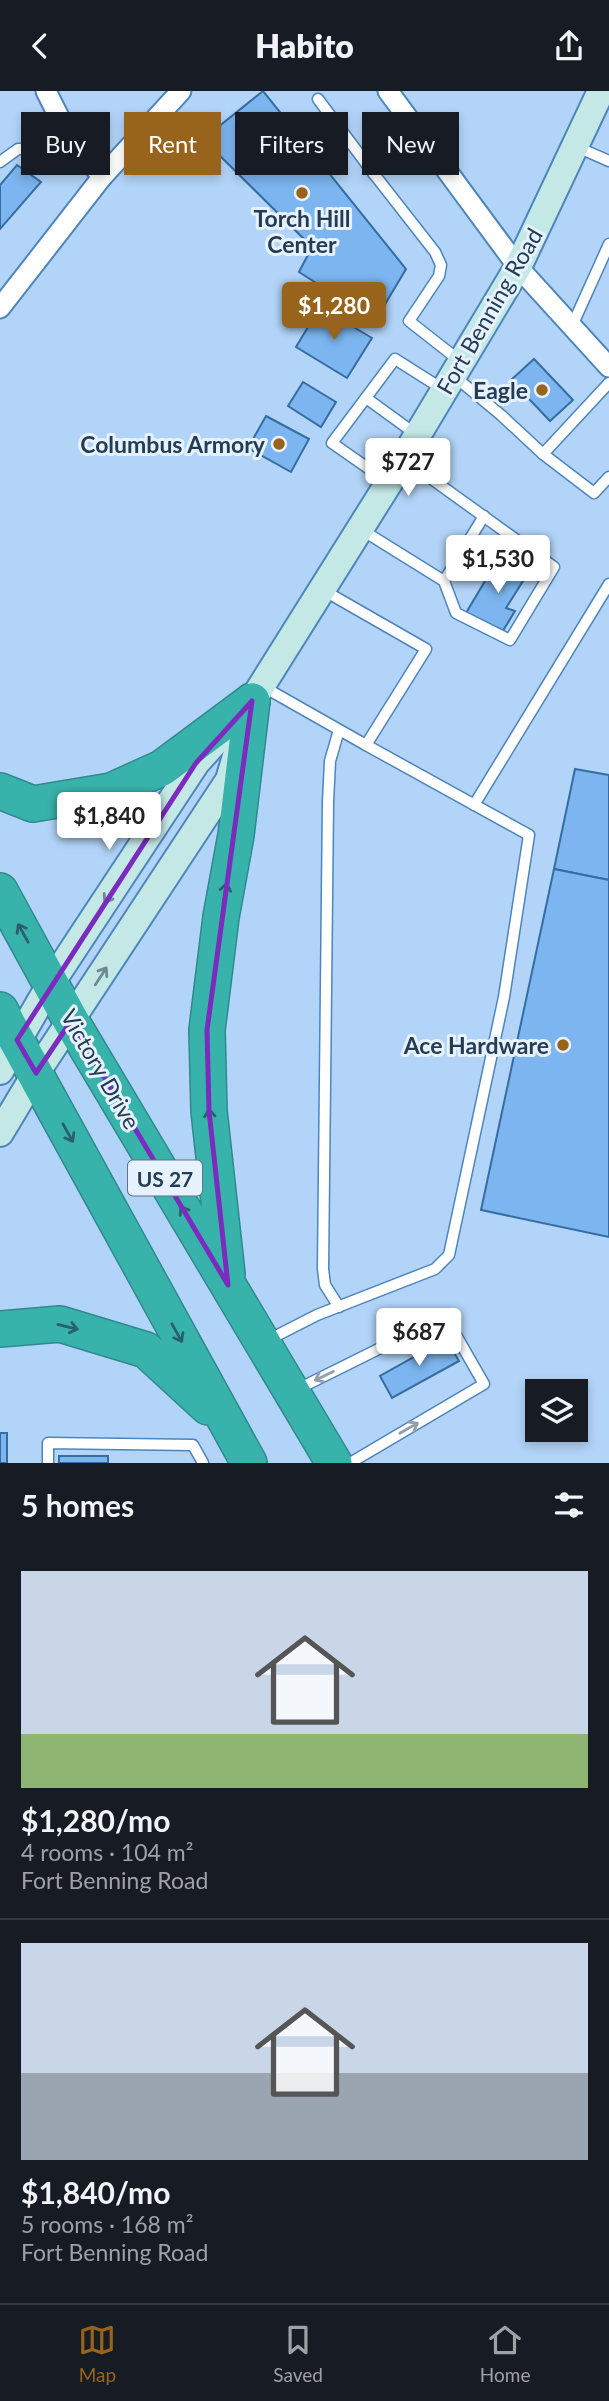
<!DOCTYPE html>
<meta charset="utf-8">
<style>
body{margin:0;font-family:Lato,sans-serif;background:#242831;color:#f1f3f6;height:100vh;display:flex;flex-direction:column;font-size:26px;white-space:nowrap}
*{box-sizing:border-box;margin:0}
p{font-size:23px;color:#9ea1a6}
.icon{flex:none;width:38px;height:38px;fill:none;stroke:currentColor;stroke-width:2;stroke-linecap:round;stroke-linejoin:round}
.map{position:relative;height:1372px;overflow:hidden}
.details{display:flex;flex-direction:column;background:#171b24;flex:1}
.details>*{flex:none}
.guide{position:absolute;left:21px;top:21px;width:567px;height:63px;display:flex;gap:14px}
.fabs{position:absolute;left:525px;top:1288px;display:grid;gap:14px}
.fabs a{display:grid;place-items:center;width:63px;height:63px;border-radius:0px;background:#171b24;box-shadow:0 4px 10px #0003;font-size:35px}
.price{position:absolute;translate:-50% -60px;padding:0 16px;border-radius:7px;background:#fff;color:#222;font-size:23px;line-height:46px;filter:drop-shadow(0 2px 4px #0008)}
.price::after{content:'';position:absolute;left:50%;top:42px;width:21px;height:16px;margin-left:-10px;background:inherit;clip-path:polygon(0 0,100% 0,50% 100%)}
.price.on{background:#98641b;color:#fff}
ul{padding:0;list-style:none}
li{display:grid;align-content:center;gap:14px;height:371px;padding:0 21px}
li+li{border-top:2px solid #363941}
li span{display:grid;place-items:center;height:217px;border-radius:0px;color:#555}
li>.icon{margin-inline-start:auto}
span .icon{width:126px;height:126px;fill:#fffc;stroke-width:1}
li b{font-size:30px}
h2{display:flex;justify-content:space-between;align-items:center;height:84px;padding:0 21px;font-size:30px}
.pill{padding:0 24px;border-radius:0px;background:#171b24;box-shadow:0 4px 10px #0003;font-size:24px;line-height:63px}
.pill.on{background:#98641b;color:#fff}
header{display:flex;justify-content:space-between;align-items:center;height:91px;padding:0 21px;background:#171b24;font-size:32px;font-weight:800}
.menu{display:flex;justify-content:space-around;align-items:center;height:98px;border-top:2px solid #363941;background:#171b24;font-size:19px;color:#9ea1a6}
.menu a{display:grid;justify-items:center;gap:4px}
.menu .on{color:#98641b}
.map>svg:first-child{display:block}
.building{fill:#7cb5ef;stroke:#356da2;stroke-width:2}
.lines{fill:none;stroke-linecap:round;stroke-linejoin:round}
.lane-casing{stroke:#4d85bc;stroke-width:13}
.street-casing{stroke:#4d85bc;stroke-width:23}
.secondary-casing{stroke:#4d85bc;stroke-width:30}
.highway-casing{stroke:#30898d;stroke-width:38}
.lane{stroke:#fff;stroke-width:10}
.street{stroke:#fff;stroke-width:19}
.secondary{stroke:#c3e8e6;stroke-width:26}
.highway{stroke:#37b3ac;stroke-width:35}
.oneway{stroke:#2a606e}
.oneway2{stroke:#6c8996}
.oneway3{stroke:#929eaa}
.marked{fill:none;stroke:#7b2cbf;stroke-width:5;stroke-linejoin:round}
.poi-dot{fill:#98641b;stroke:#e7f2ff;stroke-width:2.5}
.labels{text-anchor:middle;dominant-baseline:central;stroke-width:6;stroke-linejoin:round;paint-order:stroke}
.shield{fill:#e7f2ff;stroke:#5e7387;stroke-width:2}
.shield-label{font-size:21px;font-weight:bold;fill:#243c54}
.poi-label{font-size:23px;font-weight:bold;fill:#243c54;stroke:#e7f2ff;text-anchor:end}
.street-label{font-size:23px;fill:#243c54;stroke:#e7f2ff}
</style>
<header><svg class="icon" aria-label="back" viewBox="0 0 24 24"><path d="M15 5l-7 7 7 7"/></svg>Habito<svg class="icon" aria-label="share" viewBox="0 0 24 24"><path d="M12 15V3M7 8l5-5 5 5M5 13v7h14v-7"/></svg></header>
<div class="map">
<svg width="609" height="1372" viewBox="0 0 609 1372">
<rect width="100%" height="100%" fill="#b2d4f8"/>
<!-- building -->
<g class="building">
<polygon points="263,0 406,178 375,230 299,181 312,156 203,48"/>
<polygon points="17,74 41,91 0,138 0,94"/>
<polygon points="320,216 372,247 347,287 296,256"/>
<polygon points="534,268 573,309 550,330 511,289"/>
<polygon points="303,291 336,311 321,336 288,315"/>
<polygon points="266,325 309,348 291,381 248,357"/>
<polygon points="500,465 528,482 506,517 515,520 501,543 466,522"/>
<polygon points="575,678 609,684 609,789 554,778"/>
<polygon points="554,778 609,789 609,1146 481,1119"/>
<polygon points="446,1248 459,1270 392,1307 380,1285"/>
<rect x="0" y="1342" width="7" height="30"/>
<rect x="59" y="1365" width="49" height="7"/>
</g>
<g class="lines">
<defs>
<g id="lane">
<polyline points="318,8 374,83"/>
<polyline points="422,46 374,83 435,161 441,174 439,185 409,230 460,270"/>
<polyline points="577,56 609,70"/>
<polyline points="0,71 18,58 78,56"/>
<polyline points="572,235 609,153"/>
<polyline points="454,285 501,324 543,363"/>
<polyline points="609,292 543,363 594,402 609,386"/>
<polyline points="366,307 417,344"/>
<polyline points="388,391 332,352 395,268 444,299"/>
<polyline points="362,439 444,490 456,522 510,549 554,476 404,368"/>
<polyline points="444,490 484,425"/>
<polyline points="262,595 366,654 426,558 323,499"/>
<polyline points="474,714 609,493"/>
<polyline points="339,1216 325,1194 323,1178 328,711 330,670 339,639"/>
<polyline points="268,1249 317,1224 435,1178 449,1164 504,906 529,744 366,654"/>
<polyline points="298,1298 445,1225 484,1293 350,1372"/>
<polyline points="48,1372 48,1352 193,1354 203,1372"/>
</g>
<g id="street">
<polyline points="46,0 66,40 102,86"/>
<polyline points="388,0 518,176 609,276"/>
<polyline points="0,217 102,86 181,0"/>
</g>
<g id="secondary">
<polyline points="0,980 51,892 196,672 252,610 390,390 518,176 601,0"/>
<polyline points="0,1042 36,982 229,689 236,665"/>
</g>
<g id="highway">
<polyline points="0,700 33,713 111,700 162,677 252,610"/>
<polyline points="0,800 71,930 334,1372"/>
<polyline points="0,919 249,1372"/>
<polyline points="227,1183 209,1020 207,939 221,826 236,744 252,610"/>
<polyline points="0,1238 60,1233 146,1259 208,1316"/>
</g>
</defs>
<!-- lane casing -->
<use href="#lane" class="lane-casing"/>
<!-- street casing -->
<use href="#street" class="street-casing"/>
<!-- secondary casing -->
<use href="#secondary" class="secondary-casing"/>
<!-- highway casing -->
<use href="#highway" class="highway-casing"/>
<!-- lane -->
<use href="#lane" class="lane"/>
<!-- street -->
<use href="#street" class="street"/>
<!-- secondary -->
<use href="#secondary" class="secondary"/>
<!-- highway -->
<use href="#highway" class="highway"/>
</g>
<!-- one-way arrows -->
<defs><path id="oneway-shaft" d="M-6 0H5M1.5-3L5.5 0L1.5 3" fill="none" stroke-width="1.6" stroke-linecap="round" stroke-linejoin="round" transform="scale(1.75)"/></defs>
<g class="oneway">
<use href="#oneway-shaft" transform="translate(225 802) rotate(-80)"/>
<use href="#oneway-shaft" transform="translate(23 842) rotate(-119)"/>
<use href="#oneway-shaft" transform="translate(210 1028) rotate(-95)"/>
<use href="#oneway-shaft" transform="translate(68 1042) rotate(61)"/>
<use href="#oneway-shaft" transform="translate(186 1124) rotate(-121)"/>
<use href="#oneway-shaft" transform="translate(68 1236) rotate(14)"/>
<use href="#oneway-shaft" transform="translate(177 1242) rotate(61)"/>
</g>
<g class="oneway2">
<use href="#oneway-shaft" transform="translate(110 803) rotate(123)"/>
<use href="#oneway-shaft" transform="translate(101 885) rotate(-57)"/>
</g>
<g class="oneway3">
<use href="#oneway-shaft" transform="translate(324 1285) rotate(154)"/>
<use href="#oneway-shaft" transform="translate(409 1337) rotate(-30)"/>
</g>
<!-- marked area -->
<path class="marked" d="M252 610 207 939 209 1020 228 1194 71 930 36 982 17 949 196 672Z"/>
<!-- markers -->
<g class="poi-dot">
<circle cx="302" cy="102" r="7"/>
<circle cx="542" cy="299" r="7"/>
<circle cx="279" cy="353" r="7"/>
<circle cx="563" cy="954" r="7"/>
</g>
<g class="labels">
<!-- shield labels -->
<rect class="shield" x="128" y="1069.5" width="74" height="35" rx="5"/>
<g class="shield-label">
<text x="165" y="1087">US 27</text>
</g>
<!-- poi labels -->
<g class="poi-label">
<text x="302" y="127" text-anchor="middle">Torch Hill<tspan x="302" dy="26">Center</tspan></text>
<text x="528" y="299">Eagle</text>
<text x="265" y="353">Columbus Armory</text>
<text x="549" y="954">Ace Hardware</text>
</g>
<!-- street labels -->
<g class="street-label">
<text transform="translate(489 220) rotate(-60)">Fort Benning Road</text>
<text transform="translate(101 978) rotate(60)">Victory Drive</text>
</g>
</g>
</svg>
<div class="fabs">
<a><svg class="icon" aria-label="layers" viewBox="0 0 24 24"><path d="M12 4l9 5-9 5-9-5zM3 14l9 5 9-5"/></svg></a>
</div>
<b class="price on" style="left:334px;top:251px">$1,280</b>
<b class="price" style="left:408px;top:407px">$727</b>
<b class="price" style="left:498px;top:504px">$1,530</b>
<b class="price" style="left:109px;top:761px">$1,840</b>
<b class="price" style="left:419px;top:1277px">$687</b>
<div class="guide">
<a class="pill">Buy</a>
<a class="pill on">Rent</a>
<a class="pill">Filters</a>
<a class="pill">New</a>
</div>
</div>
<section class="details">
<h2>5 homes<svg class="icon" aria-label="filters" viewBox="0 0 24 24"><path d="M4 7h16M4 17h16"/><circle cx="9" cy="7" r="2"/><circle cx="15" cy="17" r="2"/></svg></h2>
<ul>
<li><span style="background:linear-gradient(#c9d6e8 75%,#8fb573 0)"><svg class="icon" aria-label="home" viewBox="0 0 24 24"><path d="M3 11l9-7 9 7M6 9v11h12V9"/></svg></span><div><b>$1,280/mo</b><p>4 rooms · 104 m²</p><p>Fort Benning Road</p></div></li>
<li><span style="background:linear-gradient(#c9d6e8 60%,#9aa5b1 0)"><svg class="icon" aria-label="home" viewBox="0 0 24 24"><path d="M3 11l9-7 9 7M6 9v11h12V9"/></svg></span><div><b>$1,840/mo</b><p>5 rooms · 168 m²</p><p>Fort Benning Road</p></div></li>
</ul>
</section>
<nav class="menu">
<a class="on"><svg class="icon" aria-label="map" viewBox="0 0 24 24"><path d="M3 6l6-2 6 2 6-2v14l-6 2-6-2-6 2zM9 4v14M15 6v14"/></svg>Map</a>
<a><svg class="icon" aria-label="saved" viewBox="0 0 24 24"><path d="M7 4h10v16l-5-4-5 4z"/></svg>Saved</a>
<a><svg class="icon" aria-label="home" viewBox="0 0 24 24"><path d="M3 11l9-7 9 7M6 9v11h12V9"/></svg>Home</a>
</nav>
